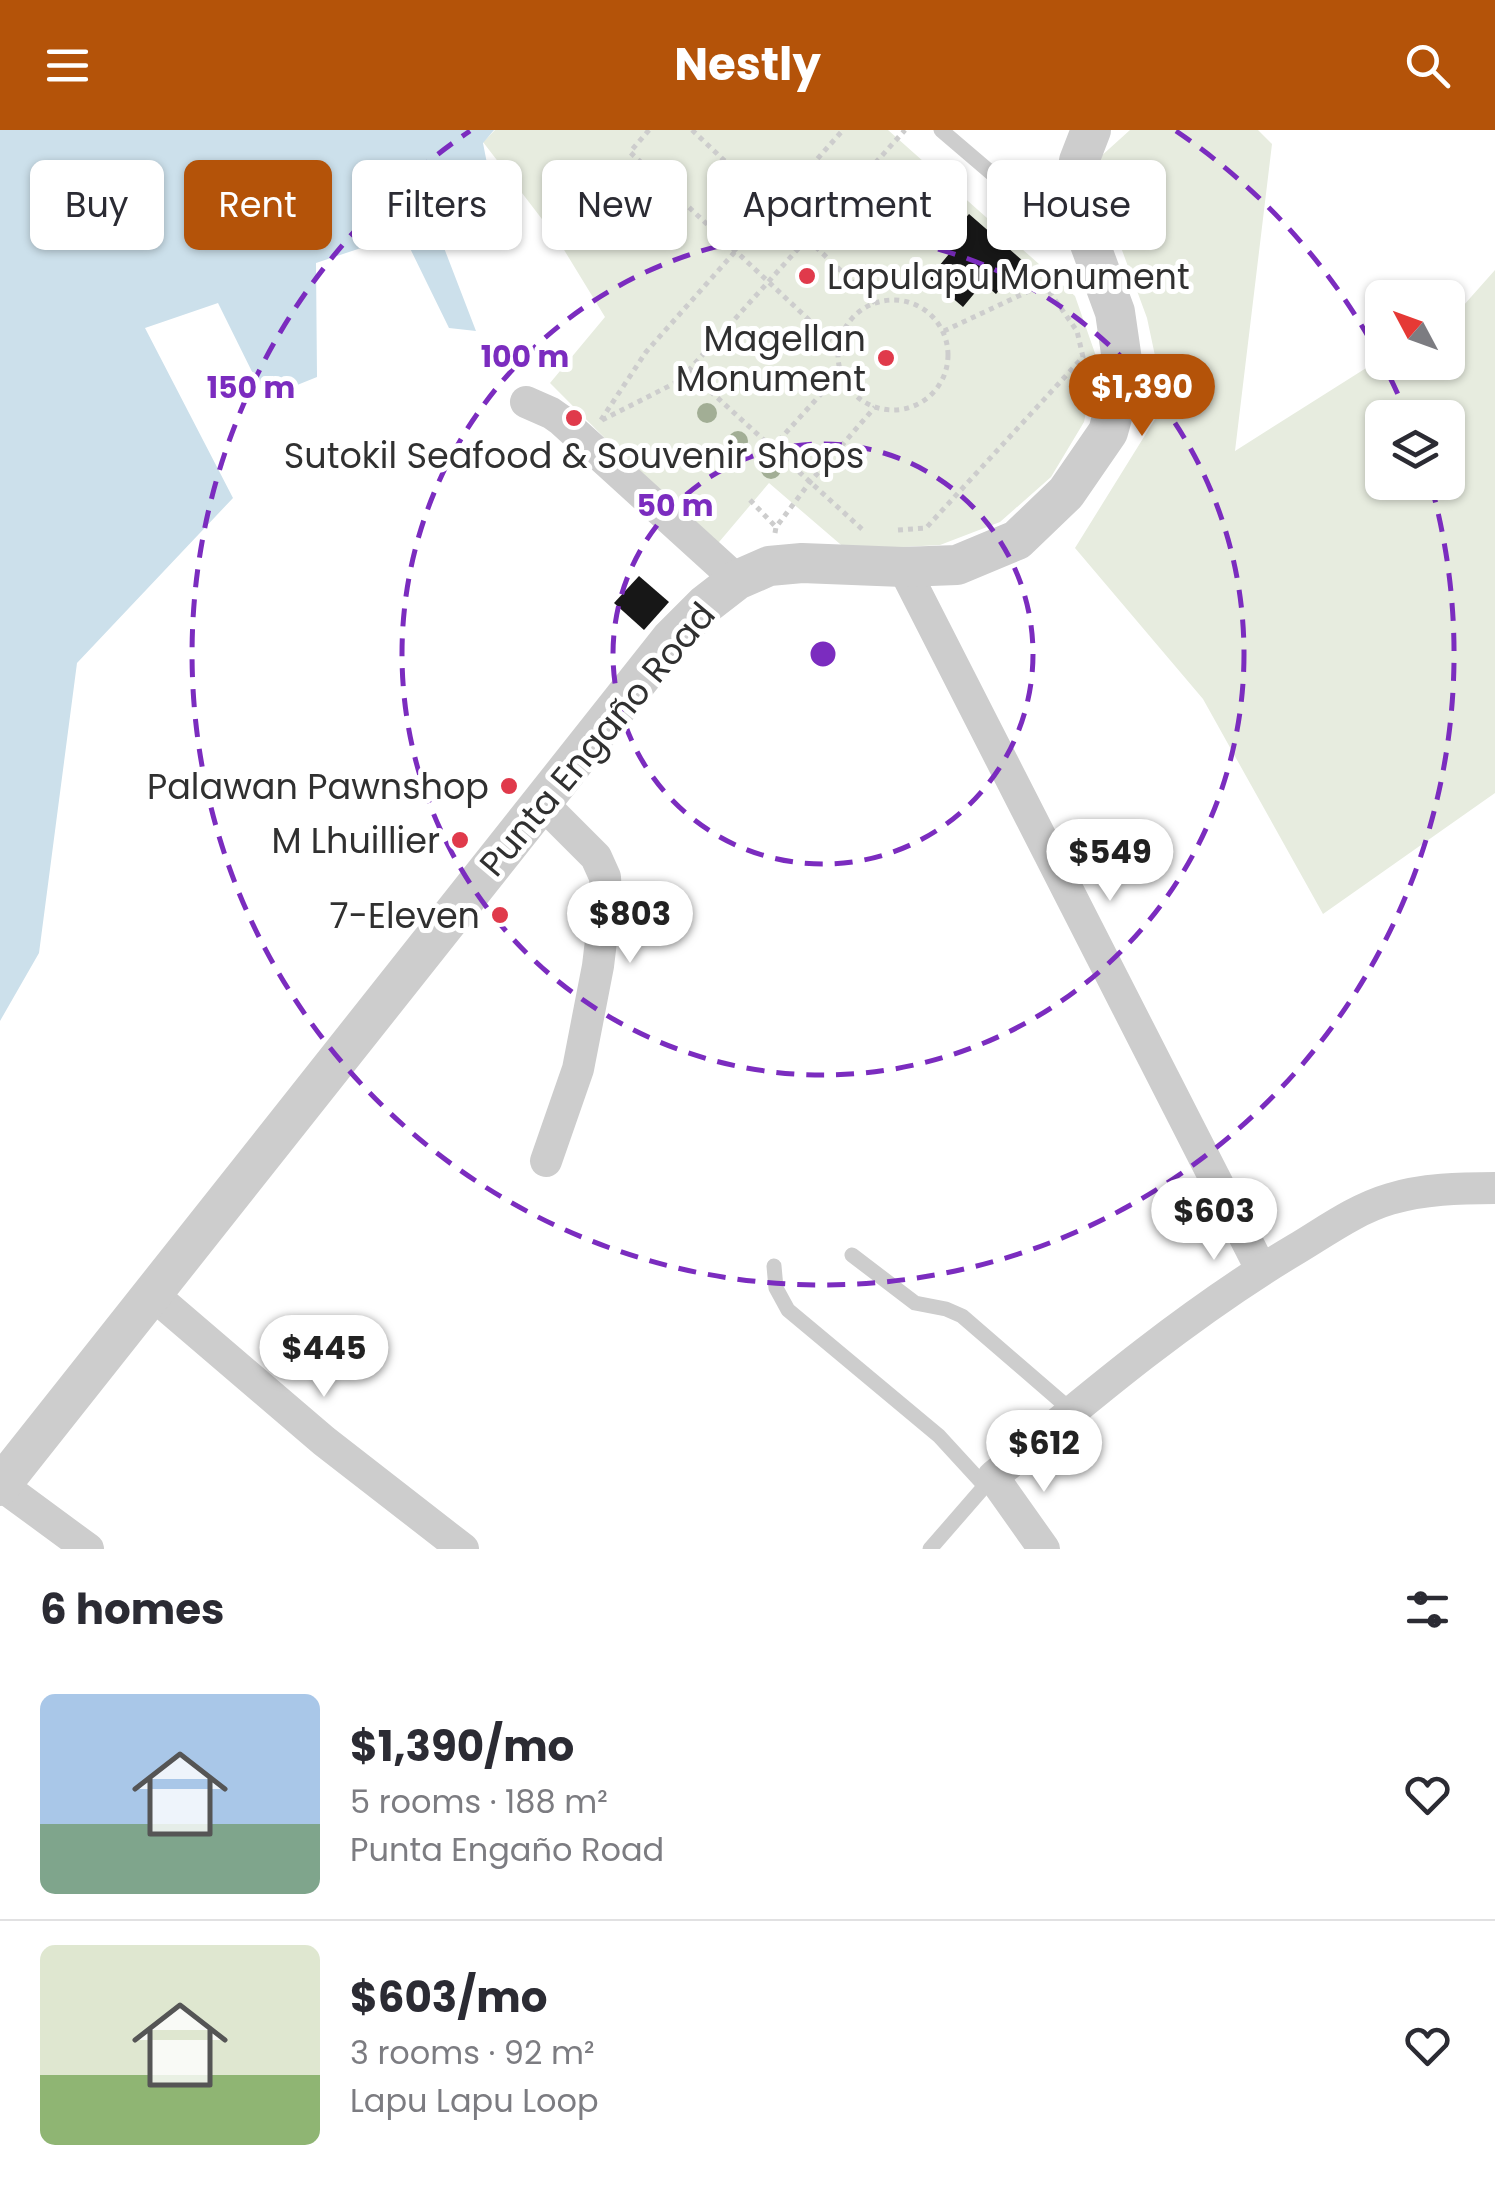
<!DOCTYPE html>
<meta charset="utf-8">
<style>
body{margin:0;font-family:Poppins,sans-serif;background:#f7f7f7;color:#2b2b33;height:100vh;display:flex;flex-direction:column;font-size:38px;white-space:nowrap}
*{box-sizing:border-box;margin:0}
p{font-size:32px;color:#7c7c81}
.icon{flex:none;width:55px;height:55px;fill:none;stroke:currentColor;stroke-width:2;stroke-linecap:round;stroke-linejoin:round}
.map{position:relative;height:1419px;overflow:hidden}
.sheet{display:flex;flex-direction:column;background:#fff;flex:1}
.sheet>*{flex:none}
.top-card{position:absolute;left:30px;top:30px;width:1435px;height:90px;display:flex;gap:20px}
.needle{width:65px;rotate:311deg}
.buttons{position:absolute;left:1365px;top:150px;display:grid;gap:20px}
.buttons a{display:grid;place-items:center;width:100px;height:100px;border-radius:15px;background:#fff;box-shadow:0 2px 8px #0004;font-size:50px}
.price{position:absolute;translate:-50% -85px;padding:0 22px;border-radius:35px;background:#fff;color:#222;font-size:32px;line-height:65px;filter:drop-shadow(0 2px 5px #0008)}
.price::after{content:'';position:absolute;left:50%;top:60px;width:30px;height:22px;margin-left:-15px;background:inherit;clip-path:polygon(0 0,100% 0,50% 100%)}
.price.current{background:#b45309;color:#fff}
ul{padding:0;list-style:none}
li{display:flex;align-items:center;gap:30px;height:250px;padding:0 40px}
li+li{border-top:2px solid #e1e1e2}
li span{display:grid;place-items:center;flex:none;width:280px;height:200px;border-radius:15px;color:#555}
li>.icon{margin-inline-start:auto}
span .icon{width:120px;height:120px;fill:#fffc;stroke-width:1}
li b{font-size:42px}
h2{display:flex;justify-content:space-between;align-items:center;height:120px;padding:0 40px;font-size:42px}
.pill{padding:0 35px;border-radius:15px;background:#fff;box-shadow:0 2px 8px #0004;font-size:35px;line-height:90px}
.pill.current{background:#b45309;color:#fff}
header{display:flex;justify-content:space-between;align-items:center;height:130px;padding:0 40px;background:#b45309;color:#fff;font-size:45px;font-weight:700}
.map>svg:first-child{display:block}
.green{fill:#e7ecdf;fill-rule:evenodd}
.water{fill:#cce0eb}
.building{fill:#171717}
.lines{fill:none;stroke-linecap:round;stroke-linejoin:round}
.path{stroke:#cdcdcd;stroke-width:5;stroke-dasharray:5 5;stroke-linecap:butt}
.service{stroke:#cdcdcd;stroke-width:15}
.minor{stroke:#cdcdcd;stroke-width:32}
.tertiary{stroke:#cdcdcd;stroke-width:40}
.tree{fill:#a2ae95}
.ring{fill:none;stroke:#7b2cbf;stroke-width:5;stroke-dasharray:18 12}
.poi-dot{fill:#e03a4b;stroke:#fff;stroke-width:4}
.labels{text-anchor:middle;dominant-baseline:central;stroke-width:10;stroke-linejoin:round;paint-order:stroke}
.poi-label{font-size:35px;fill:#303030;stroke:#fff;text-anchor:end}
.street-label{font-size:35px;fill:#303030;stroke:#fff}
.centre{fill:#7b2cbf;stroke:#fff;stroke-width:5}
.ring-label{font-size:30px;text-anchor:middle;font-weight:bold;fill:#7b2cbf;stroke:#fff;stroke-width:10;stroke-linejoin:round;paint-order:stroke}
</style>
<header><svg class="icon" aria-label="menu" viewBox="0 0 24 24"><path d="M4 6h16M4 12h16M4 18h16"/></svg>Nestly<svg class="icon" aria-label="search" viewBox="0 0 24 24"><circle cx="10" cy="10" r="6"/><path d="M15 15l6 6"/></svg></header>
<div class="map">
<svg width="1495" height="1419" viewBox="0 0 1495 1419">
<rect width="100%" height="100%" fill="#fff"/>
<!-- green -->
<g class="green">
<polygon points="495,0 888,0 1075,166 1097,229 1084,292 1051,347 1000,392 940,415 847,420 769,353 714,418 550,253 605,187 558,110 483,12"/>
<path d="M1130 0H1258L1272 14 1235 321 1382 228V232H1448V186L1463 176 1495 140V663L1323 784 1203 569 1075 418 1165 273 1147 188 1112 93 1099 28ZM1382 288H1448V352H1382Z"/>
</g>
<!-- water -->
<polygon class="water" points="0,0 494,0 483,13 491,54 436,97 476,201 449,198 403,104 316,133 317,247 265,268 218,173 145,198 233,368 77,533 39,823 0,891"/>
<!-- building -->
<g class="building">
<polygon points="969,84 1023,131 996,164 983,153 963,177 929,148 949,124 941,116"/>
<polygon points="639,446 669,472 644,500 614,473"/>
</g>
<g class="lines">
<!-- path -->
<g class="path">
<polyline points="649,0 630,22 839,218"/>
<polyline points="692,0 875,173"/>
<circle cx="893" cy="225" r="55"/>
<polyline points="688,241 863,400"/>
<polyline points="601,290 646,222 843,0"/>
<polyline points="602,290 679,251 905,0"/>
<polyline points="772,318 841,242"/>
<polyline points="750,370 776,397"/>
<polyline points="898,400 926,398 1083,227 1077,201 1044,154 944,201"/>
<polyline points="775,403 776,397 810,352 875,277"/>
</g>
<!-- service -->
<g class="service">
<polyline points="941,0 996,47 1010,55 1073,58"/>
<polyline points="852,1125 915,1173 946,1179 962,1186 1072,1281"/>
<polyline points="774,1136 776,1158 788,1180 939,1306 984,1355"/>
<polyline points="930,1419 990,1350"/>
</g>
<!-- minor -->
<g class="minor">
<polyline points="526,272 551,283 561,290 737,450"/>
<polyline points="903,437 1261,1139"/>
<polyline points="541,672 596,727 605,747 606,769 598,836 578,939 546,1031"/>
<polyline points="151,1163 324,1311 463,1419"/>
<polyline points="1,1355 88,1419"/>
<path d="M1044 1419 993 1347C1090 1266 1187 1184 1296 1119 1326 1101 1356 1079 1390 1069 1423 1059 1460 1058 1495 1058"/>
</g>
<!-- tertiary -->
<polyline class="tertiary" points="0,1356 671,509 706,474 737,450 769,436 802,433 903,437 957,435 1017,410 1066,363 1108,302 1124,244 1115,182 1080,87 1076,58 1079,31 1091,0"/>
</g>
<!-- trees -->
<g class="tree">
<circle cx="661" cy="96" r="10"/>
<circle cx="707" cy="283" r="10"/>
<circle cx="738" cy="311" r="10"/>
<circle cx="771" cy="339" r="10"/>
</g>
<!-- distance rings -->
<g class="ring">
<circle cx="823" cy="524" r="210"/>
<circle cx="823" cy="524" r="421"/>
<path d="M1176 1A631 631 0 0 1 1406 283M1431 355A631 631 0 1 1 470 1"/>
</g>
<!-- markers -->
<g class="poi-dot">
<circle cx="807" cy="146" r="10"/>
<circle cx="886" cy="228" r="10"/>
<circle cx="574" cy="288" r="10"/>
<circle cx="509" cy="656" r="10"/>
<circle cx="460" cy="710" r="10"/>
<circle cx="500" cy="785" r="10"/>
</g>
<g class="labels">
<!-- poi labels -->
<g class="poi-label">
<text x="827" y="146" text-anchor="start">Lapulapu Monument</text>
<text x="866" y="208">Magellan<tspan x="866" dy="40">Monument</tspan></text>
<text x="574" y="325" text-anchor="middle">Sutokil Seafood &amp; Souvenir Shops</text>
<text x="489" y="656">Palawan Pawnshop</text>
<text x="440" y="710">M Lhuillier</text>
<text x="480" y="785">7-Eleven</text>
</g>
<!-- street labels -->
<g class="street-label">
<text transform="translate(597 609) rotate(-50)">Punta Engaño Road</text>
</g>
</g>
<circle cx="823" cy="524" r="15" class="centre"/>
<g class="ring-label">
<text x="525" y="237">100 m</text>
<text x="251" y="268">150 m</text>
<text x="675" y="386">50 m</text>
</g>
</svg>
<div class="buttons">
<a><svg class="needle" viewBox="-14 -14 28 28"><path d="M0-13l5 13h-10z" fill="#e53935"/><path d="M0 13l5-13h-10z" fill="#7c7c81"/></svg></a>
<a><svg class="icon" aria-label="layers" viewBox="0 0 24 24"><path d="M12 4l9 5-9 5-9-5zM3 14l9 5 9-5"/></svg></a>
</div>
<b class="price current" style="left:1142px;top:309px">$1,390</b>
<b class="price" style="left:1110px;top:774px">$549</b>
<b class="price" style="left:630px;top:836px">$803</b>
<b class="price" style="left:1214px;top:1133px">$603</b>
<b class="price" style="left:324px;top:1270px">$445</b>
<b class="price" style="left:1044px;top:1365px">$612</b>
<div class="top-card">
<a class="pill">Buy</a>
<a class="pill current">Rent</a>
<a class="pill">Filters</a>
<a class="pill">New</a>
<a class="pill">Apartment</a>
<a class="pill">House</a>
</div>
</div>
<section class="sheet">
<h2>6 homes<svg class="icon" aria-label="filters" viewBox="0 0 24 24"><path d="M4 7h16M4 17h16"/><circle cx="9" cy="7" r="2"/><circle cx="15" cy="17" r="2"/></svg></h2>
<ul>
<li><span style="background:linear-gradient(#a9c7e8 65%,#7fa58c 0)"><svg class="icon" aria-label="home" viewBox="0 0 24 24"><path d="M3 11l9-7 9 7M6 9v11h12V9"/></svg></span><div><b>$1,390/mo</b><p>5 rooms · 188 m²</p><p>Punta Engaño Road</p></div><svg class="icon" aria-label="heart" viewBox="0 0 24 24"><path d="M12 20l-8-8c-3-5 5-10 8-4 3-6 11-1 8 4z"/></svg></li>
<li><span style="background:linear-gradient(#dfe7d0 65%,#8fb573 0)"><svg class="icon" aria-label="home" viewBox="0 0 24 24"><path d="M3 11l9-7 9 7M6 9v11h12V9"/></svg></span><div><b>$603/mo</b><p>3 rooms · 92 m²</p><p>Lapu Lapu Loop</p></div><svg class="icon" aria-label="heart" viewBox="0 0 24 24"><path d="M12 20l-8-8c-3-5 5-10 8-4 3-6 11-1 8 4z"/></svg></li>
</ul>
</section>
